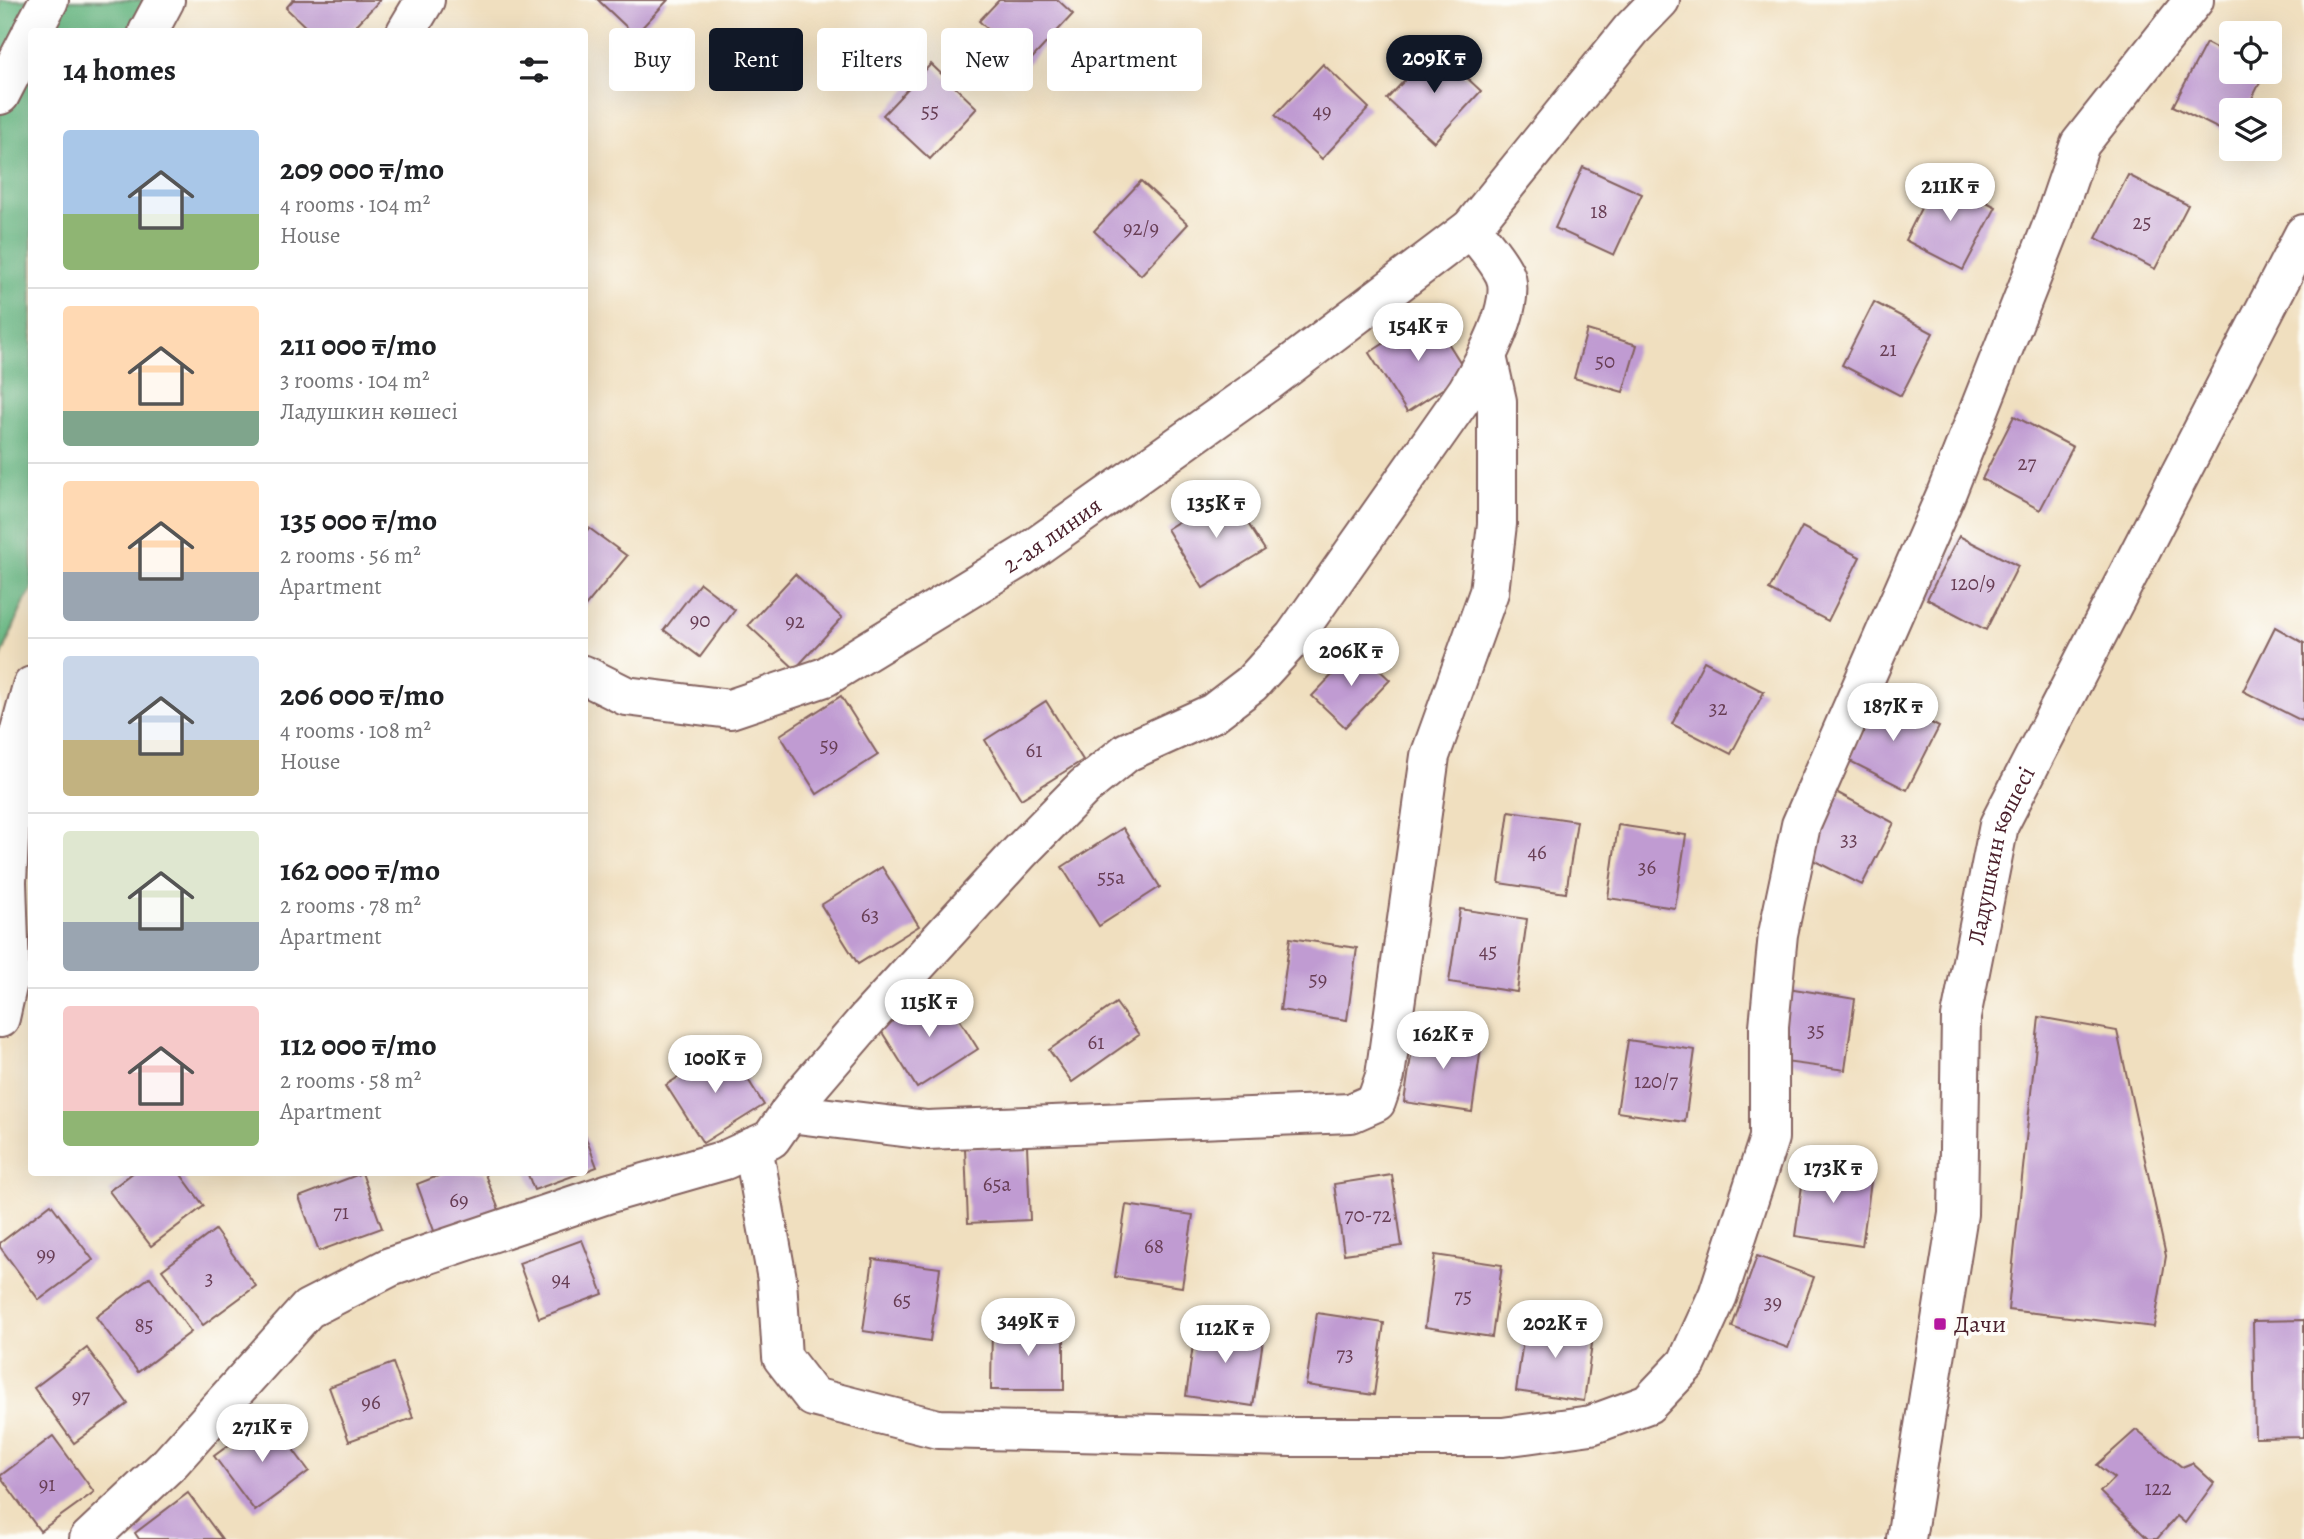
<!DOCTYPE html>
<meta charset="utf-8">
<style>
body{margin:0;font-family:Alegreya,serif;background:#f6f6f6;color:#202124;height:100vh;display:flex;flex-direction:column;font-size:26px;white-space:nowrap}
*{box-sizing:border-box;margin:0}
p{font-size:23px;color:#757577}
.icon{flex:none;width:38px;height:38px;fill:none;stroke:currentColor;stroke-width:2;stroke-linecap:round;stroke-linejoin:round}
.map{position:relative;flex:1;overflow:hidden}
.side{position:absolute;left:28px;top:28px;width:560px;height:1148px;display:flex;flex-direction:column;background:#fff;border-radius:7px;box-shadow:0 7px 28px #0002}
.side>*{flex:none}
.banner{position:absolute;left:609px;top:28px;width:665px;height:63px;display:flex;gap:14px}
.controls{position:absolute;left:2219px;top:21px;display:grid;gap:14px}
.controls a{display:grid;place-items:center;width:63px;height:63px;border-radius:7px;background:#fff;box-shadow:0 7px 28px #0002;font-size:35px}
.price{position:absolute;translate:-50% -60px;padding:0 16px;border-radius:24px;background:#fff;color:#222;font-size:23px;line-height:46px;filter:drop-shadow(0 2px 4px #0008)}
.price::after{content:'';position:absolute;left:50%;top:42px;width:21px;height:16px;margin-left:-10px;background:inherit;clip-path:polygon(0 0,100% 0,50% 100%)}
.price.on{background:#111827;color:#fff}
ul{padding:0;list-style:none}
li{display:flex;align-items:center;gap:21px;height:175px;padding:0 35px}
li+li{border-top:2px solid #e0e0e0}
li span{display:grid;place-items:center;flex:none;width:196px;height:140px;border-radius:7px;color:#555}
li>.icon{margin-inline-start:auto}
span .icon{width:84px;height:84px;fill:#fffc;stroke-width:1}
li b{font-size:30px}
h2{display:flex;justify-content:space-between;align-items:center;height:84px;padding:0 35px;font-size:30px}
.chip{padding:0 24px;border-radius:7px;background:#fff;box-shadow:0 7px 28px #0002;font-size:24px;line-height:63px}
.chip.on{background:#111827;color:#fff}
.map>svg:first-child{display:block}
.forest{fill:#65b580;stroke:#586a56;stroke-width:2}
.building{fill:#c09bd2}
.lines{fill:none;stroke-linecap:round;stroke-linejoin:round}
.minor-casing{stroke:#84625f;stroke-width:42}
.minor{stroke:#fff;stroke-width:38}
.poi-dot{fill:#b5179e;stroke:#fdfcf7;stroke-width:2.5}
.labels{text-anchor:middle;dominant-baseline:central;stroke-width:7;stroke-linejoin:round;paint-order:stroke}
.number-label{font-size:21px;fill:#683e55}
.street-label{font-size:24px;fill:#4a1f2b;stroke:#fdfcf7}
.poi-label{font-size:24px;fill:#4a1f2b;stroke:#fdfcf7;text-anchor:start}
</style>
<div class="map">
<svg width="2304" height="1539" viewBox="0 0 2304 1539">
<rect width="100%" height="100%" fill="#fdfcf7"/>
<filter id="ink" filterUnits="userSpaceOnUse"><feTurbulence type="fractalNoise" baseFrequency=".0143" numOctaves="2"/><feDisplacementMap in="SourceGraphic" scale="14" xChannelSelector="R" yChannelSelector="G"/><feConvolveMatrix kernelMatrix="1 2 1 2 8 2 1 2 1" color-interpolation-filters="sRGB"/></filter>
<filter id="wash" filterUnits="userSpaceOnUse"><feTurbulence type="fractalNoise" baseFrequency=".00686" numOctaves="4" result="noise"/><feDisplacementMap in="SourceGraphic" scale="28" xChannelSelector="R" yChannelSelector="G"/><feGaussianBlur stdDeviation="1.57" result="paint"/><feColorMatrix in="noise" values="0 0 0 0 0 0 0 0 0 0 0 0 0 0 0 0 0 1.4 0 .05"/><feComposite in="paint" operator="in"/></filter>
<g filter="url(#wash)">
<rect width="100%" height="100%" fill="#f0dfbf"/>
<!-- forest -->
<polygon class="forest" points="0,0 147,0 133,31 32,32 32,590 25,600 0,660"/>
<g id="blocks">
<!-- building -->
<g class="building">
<polygon points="293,0 380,0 350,32 311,32 286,8"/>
<polygon points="598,0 668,0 635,35"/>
<polygon points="999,0 1058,0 1073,14 1026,65 979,21"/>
<polygon points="2206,43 2231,56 2231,72 2265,73 2246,110 2231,110 2231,135 2173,106"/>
<polygon points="1435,48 1481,91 1434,142 1387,99"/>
<polygon points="931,64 977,108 930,159 883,115"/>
<polygon points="1323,64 1369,108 1322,159 1275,115"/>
<polygon points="1583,167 1642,194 1614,255 1555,228"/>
<polygon points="2128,175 2188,205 2155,269 2096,238"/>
<polygon points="1937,176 1996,207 1963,270 1905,240"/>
<polygon points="1141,181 1188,224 1141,275 1094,231"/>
<polygon points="1874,302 1933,333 1901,396 1842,365"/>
<polygon points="1430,314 1467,373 1407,412 1369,353"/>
<polygon points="1587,330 1637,345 1623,392 1574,378"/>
<polygon points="2014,416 2073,447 2040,510 1982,479"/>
<polygon points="1227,491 1265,550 1203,588 1167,529"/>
<polygon points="1802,527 1860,557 1828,621 1769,590"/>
<polygon points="589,528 627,556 584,608 584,534"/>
<polygon points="1959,536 2018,566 1986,630 1927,599"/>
<polygon points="795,574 842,618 795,669 748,625"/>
<polygon points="700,583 735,610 700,657 664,630"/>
<polygon points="2275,627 2304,643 2304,717 2302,721 2243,691"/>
<polygon points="1357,649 1390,680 1345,727 1312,696"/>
<polygon points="1704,661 1764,692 1731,754 1672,724"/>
<polygon points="841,696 878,755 817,794 780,735"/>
<polygon points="1880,696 1939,727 1907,790 1848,760"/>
<polygon points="1046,701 1083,760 1021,799 985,740"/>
<polygon points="1836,792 1894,823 1862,885 1803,855"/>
<polygon points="1509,811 1577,821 1566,893 1499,883"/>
<polygon points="1618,825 1686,835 1675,908 1608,898"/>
<polygon points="1123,828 1160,887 1099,926 1062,867"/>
<polygon points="882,867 919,926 858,964 821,905"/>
<polygon points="1460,909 1527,919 1517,992 1449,982"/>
<polygon points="1290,938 1357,948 1347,1020 1280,1010"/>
<polygon points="1788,988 1855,999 1845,1070 1777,1061"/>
<polygon points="941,990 978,1049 917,1088 880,1029"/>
<polygon points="1116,1003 1139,1035 1072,1082 1049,1050"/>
<polygon points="2039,1017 2117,1031 2166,1256 2154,1327 2008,1310"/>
<polygon points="1415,1030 1482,1040 1472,1112 1404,1102"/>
<polygon points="1628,1040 1695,1050 1685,1122 1617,1112"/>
<polygon points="727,1046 764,1105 703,1143 666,1085"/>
<polygon points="584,1133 597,1167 584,1172"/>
<polygon points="1027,1145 1030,1220 968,1223 965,1148"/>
<polygon points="1805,1164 1872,1174 1862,1246 1795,1236"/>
<polygon points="134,1172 179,1172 204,1206 151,1246 109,1191"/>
<polygon points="448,1172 484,1172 501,1215 437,1239 417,1184"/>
<polygon points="527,1172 581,1172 581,1173 534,1190"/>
<polygon points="362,1173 382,1228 319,1251 299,1197"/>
<polygon points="1392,1175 1402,1246 1344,1254 1334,1184"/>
<polygon points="51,1204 93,1260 39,1300 0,1247 0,1243"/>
<polygon points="1126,1205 1193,1215 1182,1287 1115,1277"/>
<polygon points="215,1230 256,1286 203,1325 162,1270"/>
<polygon points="582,1240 603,1294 539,1318 519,1263"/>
<polygon points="1435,1255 1502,1265 1492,1337 1425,1327"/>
<polygon points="1757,1256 1814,1277 1788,1348 1732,1327"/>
<polygon points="873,1259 940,1268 930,1341 863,1331"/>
<polygon points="150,1277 191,1332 138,1372 96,1317"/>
<polygon points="1317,1313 1384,1323 1374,1395 1306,1385"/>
<polygon points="1526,1319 1594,1329 1584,1401 1516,1391"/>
<polygon points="2304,1320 2304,1437 2255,1438 2253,1321"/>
<polygon points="1196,1323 1264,1334 1253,1406 1186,1396"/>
<polygon points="992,1326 1064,1327 1064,1390 991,1390"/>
<polygon points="87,1348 128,1404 74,1443 34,1388"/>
<polygon points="393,1363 413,1418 349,1441 329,1387"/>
<polygon points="268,1416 309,1471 255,1511 214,1456"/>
<polygon points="2136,1430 2182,1467 2192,1463 2214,1483 2185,1523 2177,1516 2157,1539 2148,1539 2100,1492 2114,1478 2097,1465"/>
<polygon points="53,1436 94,1492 40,1531 0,1476"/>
<polygon points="188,1493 222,1539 139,1539 135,1533"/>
</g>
</g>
</g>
<g filter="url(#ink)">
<use href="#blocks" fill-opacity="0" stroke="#84625f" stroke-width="2"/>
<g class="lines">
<defs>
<g id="minor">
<polyline points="32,32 49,0"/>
<polyline points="148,32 165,0"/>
<polyline points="406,32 425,0"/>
<polyline points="0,95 32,33"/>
<path id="s1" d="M584 675 626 696 730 709 825 677 1023 556 1265 384 1471 228 1631 30 1660 0"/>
<polyline points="0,1018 10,973 7,882 13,756 32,686"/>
<polyline points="789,1113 927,1130 1351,1113 1376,1102 1385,1076 1430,756 1489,592 1497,524 1497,401 1487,356"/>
<polyline points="753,1147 777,1279 782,1357 813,1397 938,1429 1292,1437 1503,1437 1591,1425 1648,1404 1687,1363 1718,1295 1769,1138 1769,1026 1778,934 1801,825 1946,494 2053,223 2080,144 2194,0"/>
<path d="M89 1539 170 1463 308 1309 390 1267 610 1193 725 1160 771 1139 801 1096 868 1018 1020 852 1084 787 1127 752 1213 713 1251 684 1294 637 1467 391C1482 366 1519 302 1504 273 1496 257 1482 242 1471 228"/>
<path id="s2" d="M1906 1539 1958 1214 1961 1017 1999 825 2304 234"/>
</g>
</defs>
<!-- minor casing -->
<use href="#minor" class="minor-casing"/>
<!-- minor -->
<use href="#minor" class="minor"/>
</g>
</g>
<!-- markers -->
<rect class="poi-dot" x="1933" y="1317" width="14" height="14" rx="3.5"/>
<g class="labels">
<!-- number labels -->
<g class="number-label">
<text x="930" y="111">55</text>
<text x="1322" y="111">49</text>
<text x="1599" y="211">18</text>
<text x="2142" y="222">25</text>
<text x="1141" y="228">92/9</text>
<text x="1888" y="349">21</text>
<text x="1605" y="361">50</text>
<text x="2027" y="463">27</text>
<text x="1973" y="583">120/9</text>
<text x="700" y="620">90</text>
<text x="795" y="621">92</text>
<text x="1718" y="708">32</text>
<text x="829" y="745">59</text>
<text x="1034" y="750">61</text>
<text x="1849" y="839">33</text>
<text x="1537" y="852">46</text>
<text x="1647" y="867">36</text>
<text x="1111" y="877">55а</text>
<text x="870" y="915">63</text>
<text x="1488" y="951">45</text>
<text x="1318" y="979">59</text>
<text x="1816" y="1030">35</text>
<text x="1096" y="1042">61</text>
<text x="1656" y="1081">120/7</text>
<text x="997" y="1184">65а</text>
<text x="459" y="1200">69</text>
<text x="341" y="1212">71</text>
<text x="1368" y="1215">70-72</text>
<text x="1154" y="1246">68</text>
<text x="46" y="1254">99</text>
<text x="209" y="1278">3</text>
<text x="561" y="1279">94</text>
<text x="1463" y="1296">75</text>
<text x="902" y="1300">65</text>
<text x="1773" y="1302">39</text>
<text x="144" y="1325">85</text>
<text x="1345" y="1354">73</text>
<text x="81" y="1396">97</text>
<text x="371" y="1402">96</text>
<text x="47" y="1484">91</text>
<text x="2158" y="1488">122</text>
</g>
<!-- street labels -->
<g class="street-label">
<text stroke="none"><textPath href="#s1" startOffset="520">2-ая линия</textPath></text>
<text stroke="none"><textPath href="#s2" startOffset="693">Ладушкин көшесі</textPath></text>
</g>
<!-- poi labels -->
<g class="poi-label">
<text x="1954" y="1324">Дачи</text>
</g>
</g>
</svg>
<div class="controls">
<a><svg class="icon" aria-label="locate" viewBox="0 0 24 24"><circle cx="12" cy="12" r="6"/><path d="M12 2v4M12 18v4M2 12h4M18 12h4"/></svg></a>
<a><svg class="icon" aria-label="layers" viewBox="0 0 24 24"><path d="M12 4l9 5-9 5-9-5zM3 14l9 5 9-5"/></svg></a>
</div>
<b class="price on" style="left:1434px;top:95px">209K ₸</b>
<b class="price" style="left:1950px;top:223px">211K ₸</b>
<b class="price" style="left:1418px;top:363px">154K ₸</b>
<b class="price" style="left:1216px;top:540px">135K ₸</b>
<b class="price" style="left:1351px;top:688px">206K ₸</b>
<b class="price" style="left:1893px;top:743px">187K ₸</b>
<b class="price" style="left:929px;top:1039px">115K ₸</b>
<b class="price" style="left:1443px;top:1071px">162K ₸</b>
<b class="price" style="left:715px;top:1095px">100K ₸</b>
<b class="price" style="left:1833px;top:1205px">173K ₸</b>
<b class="price" style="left:1028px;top:1358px">349K ₸</b>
<b class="price" style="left:1555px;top:1360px">202K ₸</b>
<b class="price" style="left:1225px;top:1365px">112K ₸</b>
<b class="price" style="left:262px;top:1464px">271K ₸</b>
<div class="banner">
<a class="chip">Buy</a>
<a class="chip on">Rent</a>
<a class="chip">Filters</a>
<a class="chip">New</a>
<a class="chip">Apartment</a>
</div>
<section class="side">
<h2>14 homes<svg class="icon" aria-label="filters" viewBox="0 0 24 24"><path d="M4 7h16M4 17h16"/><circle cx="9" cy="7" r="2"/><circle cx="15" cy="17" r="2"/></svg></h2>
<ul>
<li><span style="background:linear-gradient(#a9c7e8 60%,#8fb573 0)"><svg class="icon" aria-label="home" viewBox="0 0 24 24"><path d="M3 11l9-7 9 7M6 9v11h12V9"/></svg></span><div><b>209 000 ₸/mo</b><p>4 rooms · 104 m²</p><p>House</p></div></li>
<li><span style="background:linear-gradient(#ffd9b3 75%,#7fa58c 0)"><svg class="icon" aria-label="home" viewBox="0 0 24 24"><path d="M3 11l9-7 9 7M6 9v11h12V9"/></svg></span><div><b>211 000 ₸/mo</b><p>3 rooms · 104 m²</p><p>Ладушкин көшесі</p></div></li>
<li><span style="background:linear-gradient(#ffd9b3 65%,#9aa5b1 0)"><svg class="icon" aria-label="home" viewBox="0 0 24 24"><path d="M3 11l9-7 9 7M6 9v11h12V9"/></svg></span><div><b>135 000 ₸/mo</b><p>2 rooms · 56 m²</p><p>Apartment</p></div></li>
<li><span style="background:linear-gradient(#c9d6e8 60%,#c2b280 0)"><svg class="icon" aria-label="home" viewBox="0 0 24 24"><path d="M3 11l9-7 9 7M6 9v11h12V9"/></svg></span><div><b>206 000 ₸/mo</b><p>4 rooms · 108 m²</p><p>House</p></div></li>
<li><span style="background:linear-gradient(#dfe7d0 65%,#9aa5b1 0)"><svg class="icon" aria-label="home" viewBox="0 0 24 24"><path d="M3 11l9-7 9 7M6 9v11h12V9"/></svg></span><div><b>162 000 ₸/mo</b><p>2 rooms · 78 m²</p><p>Apartment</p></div></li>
<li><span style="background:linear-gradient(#f6c9c9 75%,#8fb573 0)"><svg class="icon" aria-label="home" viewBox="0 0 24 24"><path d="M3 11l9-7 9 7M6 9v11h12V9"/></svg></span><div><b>112 000 ₸/mo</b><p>2 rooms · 58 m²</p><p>Apartment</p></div></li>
</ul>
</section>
</div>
